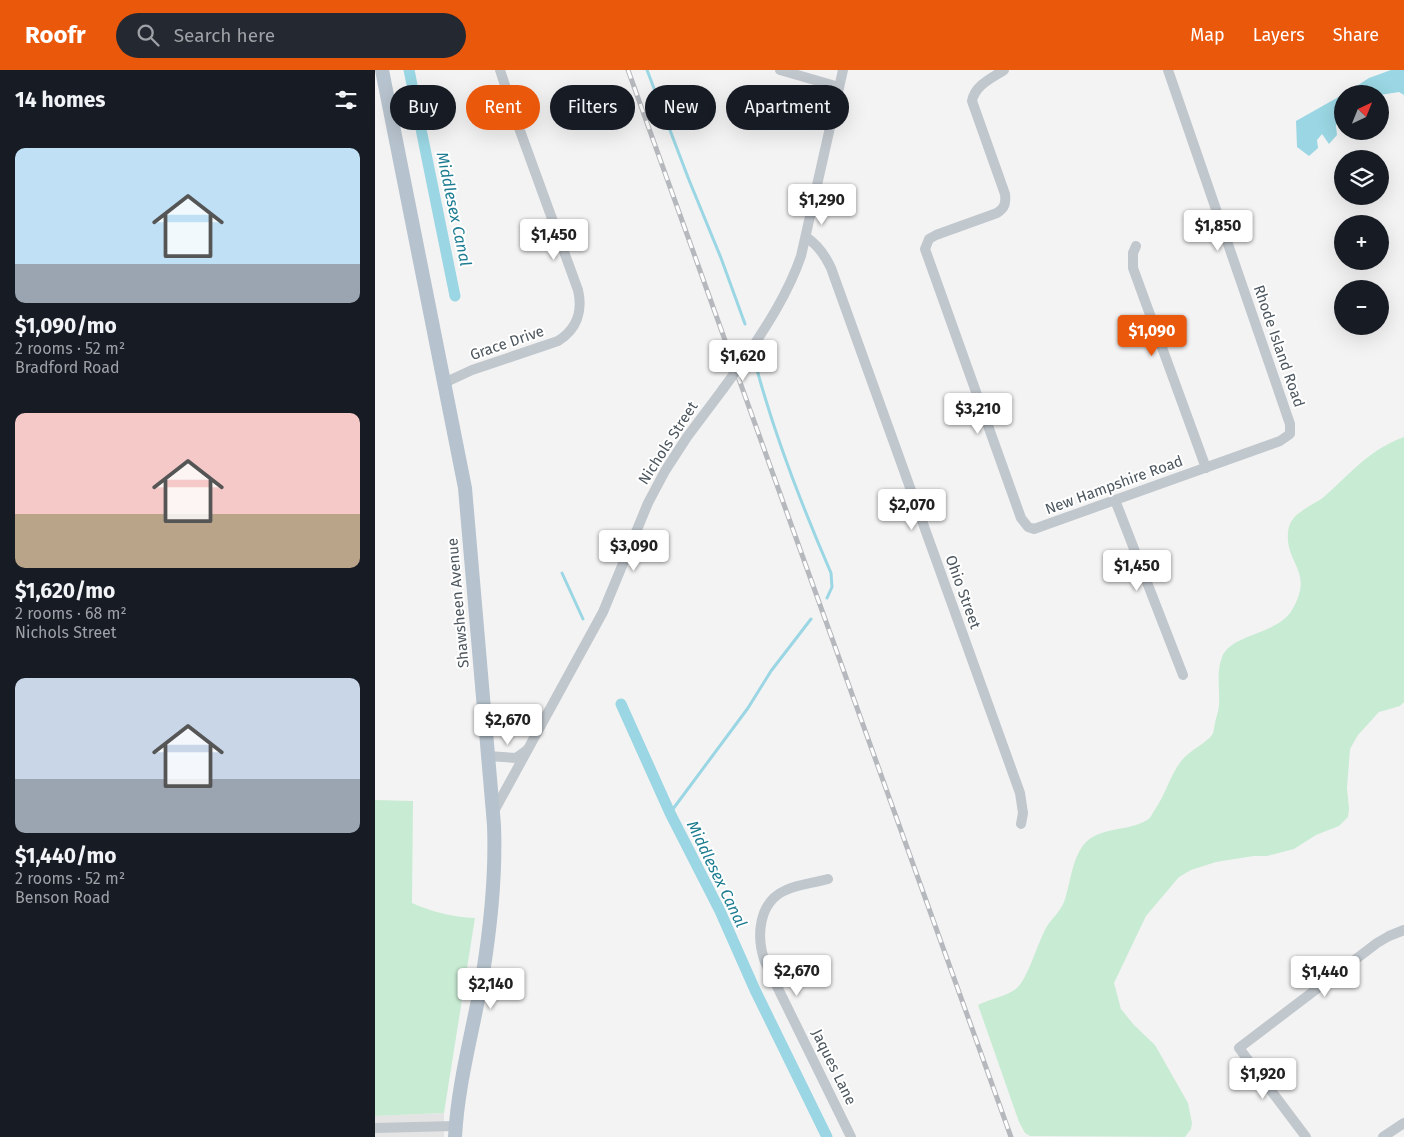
<!DOCTYPE html>
<meta charset="utf-8">
<style>
body{margin:0;font-family:"Fira Sans",sans-serif;background:#242831;color:#f1f3f6;height:100vh;display:flex;flex-direction:column;font-size:19px;white-space:nowrap}
*{box-sizing:border-box;margin:0}
p{font-size:16px;color:#9ea1a6}
.icon{flex:none;width:28px;height:28px;fill:none;stroke:currentColor;stroke-width:2;stroke-linecap:round;stroke-linejoin:round}
.map{position:relative;flex:1;overflow:hidden}
.sheet{display:flex;flex-direction:column;background:#171b24;width:375px}
.sheet>*{flex:none}
.banner{position:absolute;left:15px;top:15px;width:475px;height:45px;display:flex;gap:10px}
.needle{width:32px;rotate:43deg}
.fabs{position:absolute;left:959px;top:15px;display:grid;gap:10px}
.fabs a{display:grid;place-items:center;width:55px;height:55px;border-radius:50%;background:#171b24;box-shadow:0 5px 20px #0002;font-size:25px}
.price{position:absolute;translate:-50% -42px;padding:0 11px;border-radius:5px;background:#fff;color:#222;font-size:16px;line-height:32px;filter:drop-shadow(0 1px 2px #0008)}
.price::after{content:'';position:absolute;left:50%;top:30px;width:15px;height:11px;margin-left:-8px;background:inherit;clip-path:polygon(0 0,100% 0,50% 100%)}
.price.on{background:#ea580c;color:#fff}
ul{padding:0;list-style:none}
li{display:grid;align-content:center;gap:10px;height:265px;padding:0 15px}
li span{display:grid;place-items:center;height:155px;border-radius:10px;color:#555}
li>.icon{margin-inline-start:auto}
span .icon{width:90px;height:90px;fill:#fffc;stroke-width:1}
li b{font-size:21px}
h2{display:flex;justify-content:space-between;align-items:center;height:60px;padding:0 15px;font-size:21px}
.pill{padding:0 18px;border-radius:22px;background:#171b24;box-shadow:0 5px 20px #0002;font-size:18px;line-height:45px}
.pill.on{background:#ea580c;color:#fff}
header{display:flex;align-items:center;gap:30px;box-sizing:border-box;height:70px;padding:0 25px;background:#ea580c;color:#fff}
header strong{font-size:24px}
nav{display:flex;gap:28px;margin-inline-start:auto;font-size:18px}
.search{width:350px;height:45px;background:#242831;display:flex;align-items:center;gap:12px;box-sizing:border-box;padding:0 18px;border-radius:28px;color:#9ea1a6;font-size:19px}
main{display:flex;flex:1;min-height:0}
.map>svg:first-child{display:block}
.education{fill:#e5e4e4}
.green{fill:#c8ebd4}
.water{fill:#9ad6e3}
.lines{fill:none;stroke-linecap:round;stroke-linejoin:round}
.stream{stroke:#9ad6e3;stroke-width:3}
.canal{stroke:#9ad6e3;stroke-width:11}
.minor{stroke:#c0c7cd;stroke-width:10}
.major{stroke:#b6c2cd;stroke-width:14}
.rail-casing{stroke:#b5b8bc;stroke-width:5}
.rail{stroke:#fff;stroke-width:3;stroke-dasharray:9;stroke-linecap:butt}
.minor-bridge{stroke:#c0c7cd;stroke-width:10}
.labels{text-anchor:middle;dominant-baseline:central;stroke-width:4;stroke-linejoin:round;paint-order:stroke}
.street-label{font-size:15px;fill:#4c565e;stroke:#fff}
.water-label{font-size:16px;font-style:italic;fill:#1d7c91;stroke:#fff}
</style>
<header>
<strong>Roofr</strong>
<div class="search"><svg class="icon" aria-label="search" viewBox="0 0 24 24"><circle cx="10" cy="10" r="6"/><path d="M15 15l6 6"/></svg>Search here</div>
<nav><a>Map</a><a>Layers</a><a>Share</a></nav>
</header>
<main>
<section class="sheet">
<h2>14 homes<svg class="icon" aria-label="filters" viewBox="0 0 24 24"><path d="M4 7h16M4 17h16"/><circle cx="9" cy="7" r="2"/><circle cx="15" cy="17" r="2"/></svg></h2>
<ul>
<li><span style="background:linear-gradient(#bfe0f5 75%,#9aa5b1 0)"><svg class="icon" aria-label="home" viewBox="0 0 24 24"><path d="M3 11l9-7 9 7M6 9v11h12V9"/></svg></span><div><b>$1,090/mo</b><p>2 rooms · 52 m²</p><p>Bradford Road</p></div></li>
<li><span style="background:linear-gradient(#f6c9c9 65%,#b9a48a 0)"><svg class="icon" aria-label="home" viewBox="0 0 24 24"><path d="M3 11l9-7 9 7M6 9v11h12V9"/></svg></span><div><b>$1,620/mo</b><p>2 rooms · 68 m²</p><p>Nichols Street</p></div></li>
<li><span style="background:linear-gradient(#c9d6e8 65%,#9aa5b1 0)"><svg class="icon" aria-label="home" viewBox="0 0 24 24"><path d="M3 11l9-7 9 7M6 9v11h12V9"/></svg></span><div><b>$1,440/mo</b><p>2 rooms · 52 m²</p><p>Benson Road</p></div></li>
</ul>
</section>
<div class="map">
<svg width="1029" height="1067" viewBox="0 0 1029 1067">
<rect width="100%" height="100%" fill="#f4f3f3"/>
<!-- education -->
<polygon class="education" points="69,1043 69,1067 0,1067 0,1046"/>
<!-- green -->
<g class="green">
<path d="M1029 367V632L1025 636 1004 642 983 665 975 679 972 718 974 739 973 747 964 756 941 765 919 779 892 786H879L841 792 816 800 804 807 771 846 739 913 746 939 759 955 780 975 813 1033 817 1053 816 1059 810 1067 655 1066 650 1063 644 1052 603 935C616 928 631 927 642 918 653 908 663 872 671 858 676 849 685 842 689 832 695 815 696 796 705 780 719 755 751 763 772 750 775 749 777 744 779 741 790 726 796 703 807 690 815 680 830 674 837 665 839 662 839 657 840 653 841 647 844 641 844 634 845 619 841 602 847 587 856 564 902 565 917 540 940 501 910 495 913 462 915 441 938 437 951 425 977 402 994 380 1029 367Z"/>
<path d="M0 730 38 731 37 833C58 842 77 847 100 848L69 1043 0 1046Z"/>
</g>
<!-- water -->
<g class="water">
<polygon points="1016,0 1029,0 1029,25 1024,22 1005,25 1005,24 969,24 994,8"/>
<polygon points="967,25 967,42 965,42 961,56 962,65 954,74 947,64 942,70 943,78 934,86 922,77 921,51"/>
</g>
<g class="lines">
<!-- stream -->
<g class="stream">
<polyline points="272,0 314,110 346,188 370,254"/>
<path d="M381 296C400 367 427 436 456 503L457 517 452 528"/>
<polyline points="187,503 208,549"/>
<polyline points="295,743 373,638 396,601 436,549"/>
</g>
<!-- canal -->
<g class="canal">
<polyline points="34,0 80,226"/>
<polyline points="246,634 295,743 345,841 380,920 452,1067"/>
</g>
<!-- minor -->
<g class="minor">
<polyline points="405,0 464,17"/>
<path d="M629 0C617 8 600 15 597 31L630 124C631 133 630 138 622 143L561 165 554 169 550 179 646 448 653 457 659 459 905 371 915 364V354L793 0"/>
<path d="M431 167C443 175 450 185 456 198L645 723 648 743 646 754"/>
<polyline points="761,176 758,183 758,198 831,398"/>
<path d="M369 290C391 257 413 224 426 186L468 0"/>
<path d="M69 313 97 300 183 271C202 259 208 241 203 220L144 58 125 0"/>
<polyline points="740,430 808,605"/>
<polyline points="113,686 141,688 152,680"/>
<polyline points="118,743 228,542 273,433 290,401 312,367 348,319"/>
<path d="M453 809C439 813 424 814 411 820 383 832 381 867 390 892L476 1067"/>
<polyline points="0,1058 80,1056"/>
<polyline points="931,1067 864,978 1002,873 1014,866 1029,860"/>
<polyline points="1008,1067 1029,1053"/>
</g>
<!-- major -->
<path class="major" d="M7 0 90 418 119 755C121 805 116 853 108 903 99 957 83 1011 80 1067"/>
<defs>
<polyline id="rail" points="253,0 636,1067"/>
</defs>
<!-- rail casing -->
<use href="#rail" class="rail-casing"/>
<!-- rail -->
<use href="#rail" class="rail"/>
<!-- minor-bridge -->
<polyline class="minor-bridge" points="348,319 369,290"/>
</g>
<g class="labels">
<!-- street labels -->
<g class="street-label">
<text transform="translate(132 273) rotate(-19)">Grace Drive</text>
<text transform="translate(904 276) rotate(71)">Rhode Island Road</text>
<text transform="translate(293 373) rotate(-57)">Nichols Street</text>
<text transform="translate(739 415) rotate(-20)">New Hampshire Road</text>
<text transform="translate(588 522) rotate(70)">Ohio Street</text>
<text transform="translate(83 533) rotate(-95)">Shawsheen Avenue</text>
<text transform="translate(459 997) rotate(64)">Jaques Lane</text>
</g>
<!-- water labels -->
<g class="water-label">
<text transform="translate(79 139) rotate(78)">Middlesex Canal</text>
<text transform="translate(342 804) rotate(64)">Middlesex Canal</text>
</g>
</g>
</svg>
<div class="fabs">
<a><svg class="needle" viewBox="-14 -14 28 28"><path d="M0-13l5 13h-10z" fill="#e53935"/><path d="M0 13l5-13h-10z" fill="#9ea1a6"/></svg></a>
<a><svg class="icon" aria-label="layers" viewBox="0 0 24 24"><path d="M12 4l9 5-9 5-9-5zM3 14l9 5 9-5"/></svg></a>
<a>+</a>
<a>−</a>
</div>
<b class="price" style="left:447px;top:156px">$1,290</b>
<b class="price" style="left:843px;top:182px">$1,850</b>
<b class="price" style="left:179px;top:191px">$1,450</b>
<b class="price on" style="left:777px;top:287px">$1,090</b>
<b class="price" style="left:368px;top:312px">$1,620</b>
<b class="price" style="left:603px;top:365px">$3,210</b>
<b class="price" style="left:537px;top:461px">$2,070</b>
<b class="price" style="left:259px;top:502px">$3,090</b>
<b class="price" style="left:762px;top:522px">$1,450</b>
<b class="price" style="left:133px;top:676px">$2,670</b>
<b class="price" style="left:422px;top:927px">$2,670</b>
<b class="price" style="left:950px;top:928px">$1,440</b>
<b class="price" style="left:116px;top:940px">$2,140</b>
<b class="price" style="left:888px;top:1030px">$1,920</b>
<div class="banner">
<a class="pill">Buy</a>
<a class="pill on">Rent</a>
<a class="pill">Filters</a>
<a class="pill">New</a>
<a class="pill">Apartment</a>
</div>
</div>
</main>
